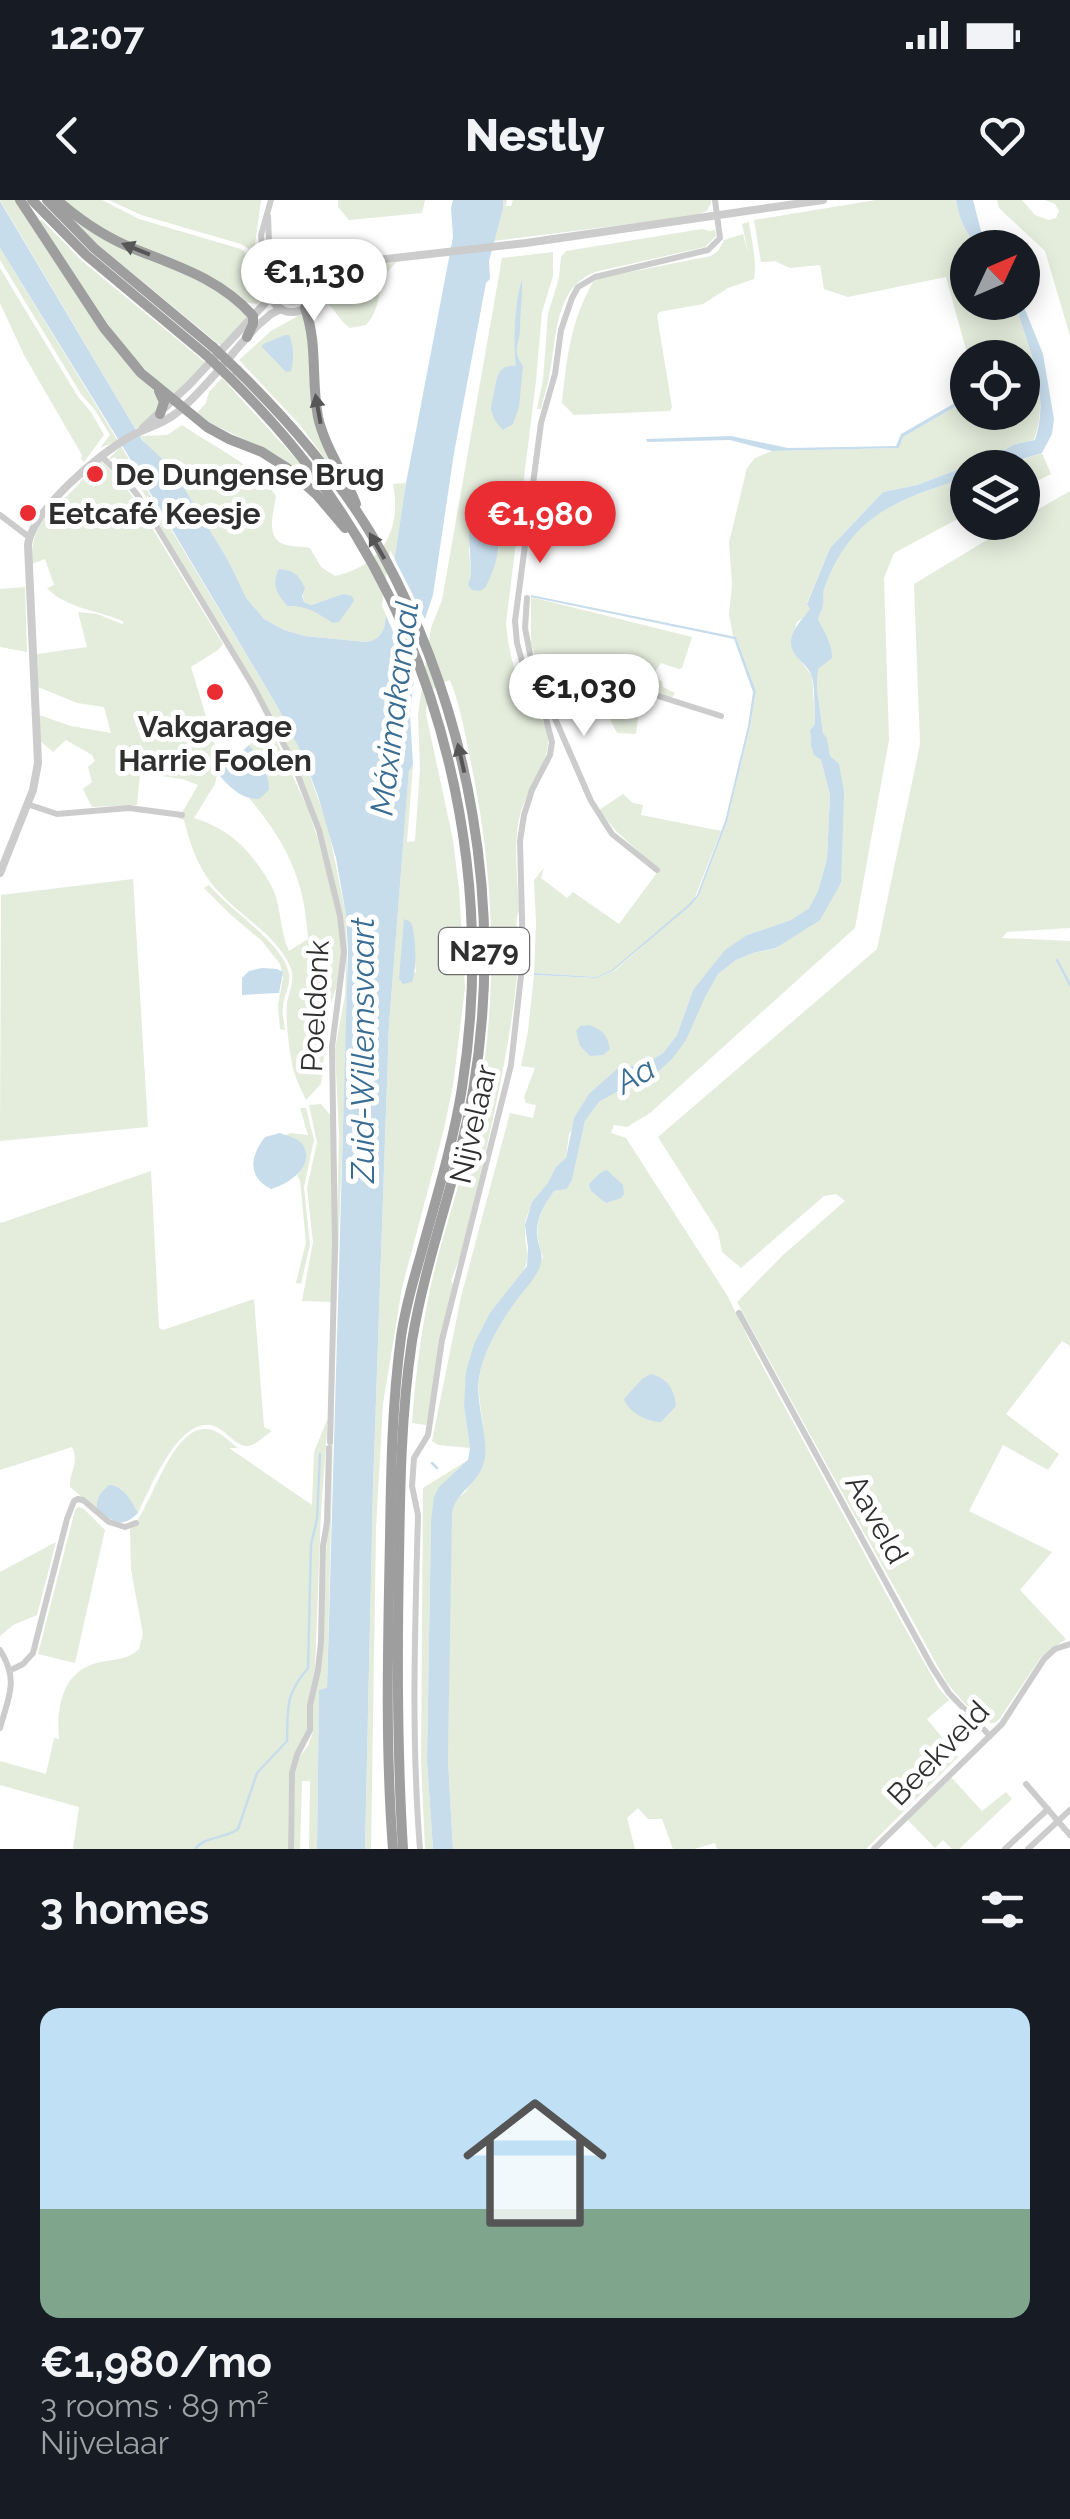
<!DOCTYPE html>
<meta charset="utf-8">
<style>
body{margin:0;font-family:Raleway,sans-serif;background:#242831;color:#f1f3f6;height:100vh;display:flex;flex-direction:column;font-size:38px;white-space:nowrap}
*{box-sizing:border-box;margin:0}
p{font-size:32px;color:#9ea1a6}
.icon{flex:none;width:55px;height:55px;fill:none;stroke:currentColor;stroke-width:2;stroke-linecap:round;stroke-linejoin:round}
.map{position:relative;height:1649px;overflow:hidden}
.sheet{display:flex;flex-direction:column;background:#171b24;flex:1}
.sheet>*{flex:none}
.needle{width:65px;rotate:46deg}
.buttons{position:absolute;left:950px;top:30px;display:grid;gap:20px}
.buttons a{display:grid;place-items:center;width:90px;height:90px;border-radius:50%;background:#171b24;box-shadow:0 5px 25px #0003;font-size:50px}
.price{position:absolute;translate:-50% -85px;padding:0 22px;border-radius:35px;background:#fff;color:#222;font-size:32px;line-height:65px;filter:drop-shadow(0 2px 5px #0008)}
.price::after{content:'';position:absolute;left:50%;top:60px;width:30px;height:22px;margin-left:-15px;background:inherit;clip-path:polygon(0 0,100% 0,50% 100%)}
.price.active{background:#e92d33;color:#fff}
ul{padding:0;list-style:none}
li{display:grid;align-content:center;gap:20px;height:530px;padding:0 40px}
li span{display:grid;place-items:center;height:310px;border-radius:20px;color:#555}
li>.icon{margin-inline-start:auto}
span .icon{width:180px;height:180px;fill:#fffc;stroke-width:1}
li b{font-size:42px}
h2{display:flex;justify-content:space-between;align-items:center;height:120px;padding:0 40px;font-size:42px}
.status{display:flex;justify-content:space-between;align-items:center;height:70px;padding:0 50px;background:#171b24;direction:ltr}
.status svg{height:28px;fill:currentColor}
header{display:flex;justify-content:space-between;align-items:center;height:130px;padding:0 40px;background:#171b24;font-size:45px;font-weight:800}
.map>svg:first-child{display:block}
.green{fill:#e4ecdc;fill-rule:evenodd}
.water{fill:#c8ddec}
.pier{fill:#fff}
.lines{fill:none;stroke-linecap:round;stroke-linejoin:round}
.stream{stroke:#c8ddec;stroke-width:2.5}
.minor{stroke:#ccc;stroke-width:6}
.tertiary{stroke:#ccc;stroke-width:8}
.trunk{stroke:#9e9e9e;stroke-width:10}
.trunk-bridge{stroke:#9e9e9e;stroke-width:10}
.oneway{fill:#565656}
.poi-dot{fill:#e92d33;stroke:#fff;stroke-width:4}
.labels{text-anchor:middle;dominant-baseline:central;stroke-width:10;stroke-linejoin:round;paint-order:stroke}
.shield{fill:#fff;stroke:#6d6d6d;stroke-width:2.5}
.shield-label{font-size:28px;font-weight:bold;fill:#2f2f2f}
.poi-label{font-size:30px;font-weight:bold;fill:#2f2f2f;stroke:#fff;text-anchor:start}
.street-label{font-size:30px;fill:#2f2f2f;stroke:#fff}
.water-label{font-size:32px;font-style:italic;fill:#3a6d93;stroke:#fff}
</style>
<div class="status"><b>12:07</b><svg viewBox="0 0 49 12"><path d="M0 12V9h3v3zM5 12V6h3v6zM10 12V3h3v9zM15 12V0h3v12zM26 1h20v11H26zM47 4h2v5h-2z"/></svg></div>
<header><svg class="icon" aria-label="back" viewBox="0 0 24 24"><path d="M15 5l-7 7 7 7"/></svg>Nestly<svg class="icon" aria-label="heart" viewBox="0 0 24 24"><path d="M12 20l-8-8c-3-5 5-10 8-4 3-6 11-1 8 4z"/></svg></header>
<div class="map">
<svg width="1070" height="1649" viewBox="0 0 1070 1649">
<rect width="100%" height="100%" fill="#fff"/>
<!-- green -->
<g class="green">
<polygon points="0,0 17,0 110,144 159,196 161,206 139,229 135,228"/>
<polygon points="62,0 102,0 139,19 241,49 257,62 268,79 266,96 257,104 243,102 107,33"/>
<polygon points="109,0 261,0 254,52 241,44 141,15"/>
<polygon points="338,0 425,0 422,13 349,20 338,7"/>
<polygon points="503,0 507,0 506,6 511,6 513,0 711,0 711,3 707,11 694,16 494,41 503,9"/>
<path d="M876 0H956C959 19 965 33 979 47L968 48V102L1015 103C1028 148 1051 192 1034 240L1015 244 994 256 917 285 883 292 830 348 807 403 811 409 808 414 797 422 793 437V451L812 476 815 518V524L810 530 811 546 815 555 821 560 830 595 827 659 818 691 809 708 791 720 747 735 693 790 677 835 663 853 647 863 617 869 569 934 566 958C555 969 556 970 548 984 539 999 526 1007 525 1027 524 1053 535 1056 517 1081L464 1206 470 1248 438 1245 432 1241 461 1097 510 913 533 918 536 905 526 903 524 897 535 868 521 866 528 831 534 775 597 778 614 771 649 741 613 770 597 777 534 773 536 722 534 680 544 668 541 678 567 698 573 692 619 724 659 670 616 631 599 610 623 594 633 603 643 605 641 615 721 631 693 702 699 695 727 622 750 527 756 491 736 437 733 436 729 414 732 384 729 343 747 268 755 258 772 251 898 248 903 237 967 200 968 212H1022V158L968 157 946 77 848 97 824 89 820 65 790 68 775 61 761 62 754 20Z"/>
<polygon points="997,0 1022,0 1035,15 1049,20 1056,18 1059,11 1055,4 1045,0 1070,0 1070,136 1045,51 999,8"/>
<polygon points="66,13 206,81 249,116 221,146 97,44"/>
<polygon points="42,20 82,61 206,163 173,197 130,154 117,138 39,21"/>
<path d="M749 22C752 42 757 61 754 79L728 88 703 104 659 112 657 116 672 207 670 211 574 215 562 203C567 157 570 123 593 82L599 78 711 56 718 51 724 40 743 34 749 56 742 24Z"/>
<path d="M702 29 709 31 715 30 716 36 705 47 595 72C553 88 557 141 549 178 547 188 543 199 541 209H537L543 180 548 114 559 78 561 57 566 51Z"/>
<polygon points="0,48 118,241 100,248 110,235 95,210 81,194 0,60"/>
<path d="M553 52V76L542 112 536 181 506 423C508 446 513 470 523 491 531 507 547 520 548 538 550 561 528 588 521 611 512 643 518 678 519 711 515 719 516 734 520 742 513 847 486 948 463 1050L451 1080 453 1085 426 1225 412 1223C416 1171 422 1122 434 1072 447 1020 465 969 476 917 498 801 496 684 472 568 466 538 461 508 450 480 432 486 427 494 426 514L453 640 459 689 465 788 453 886 443 933 402 1088 383 1204 376 1328 371 1649H365L373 1287 389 825 409 569 413 565 407 642 415 641 420 569 418 514 431 428 442 400 502 58ZM485 321 495 323 499 349 486 387 469 379 471 373 469 349 475 325ZM405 719C419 742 413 746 416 772L400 782Z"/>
<path d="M397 62C373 82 385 105 366 125L350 128C338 120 336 108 324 101L332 85 331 78 363 67Z"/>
<polygon points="0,68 78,197 91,212 104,235 84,262 81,259 82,255 24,155 0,103"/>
<circle cx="292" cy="90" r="15"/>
<polygon points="305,112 313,201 340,279 300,225 239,160 271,131"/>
<polygon points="222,178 307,271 304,275 275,254 210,223 197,213 206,203 209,192"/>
<path d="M182 225C211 245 258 267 276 296 274 311 265 337 283 344 291 347 302 346 310 348L321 367 335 376C382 366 402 330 393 284L406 283 384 428C380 437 376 440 366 442L305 436 284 430 264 419 245 398 229 362 140 236 167 235ZM299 377 304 402 311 405 343 394 347 408 342 418 328 420 322 414 301 406Z"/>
<polygon points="121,246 277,506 303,556 328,627 346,715 348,796 336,1110 327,1489 319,1491 317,1649 309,1649 310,1581 302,1581 300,1649 293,1649 295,1574 299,1558 309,1544 313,1531 312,1506 323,1442 335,1111 339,935 335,849 345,796 346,752 335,686 294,560 279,528 156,319 158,317 129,269 123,272 124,269 115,257 108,260"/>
<polygon points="1042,253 1051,274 1023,288 1022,268 997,268"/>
<path d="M101 261 119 278 135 300 223 444 218 450 191 467 220 562 215 584 194 618C225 628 243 643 261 669 267 678 273 687 276 697 281 715 281 733 289 751L308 739C305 680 286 642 249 598L259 599 263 567 249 545 270 527 308 609 319 643 336 708 342 749 337 785 329 809 321 884 306 900C302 891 297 882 294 872 290 859 285 817 287 804 289 790 296 780 290 766 276 735 243 718 221 694 200 673 191 648 184 620L179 618 198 585 182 579 140 573 137 605 92 607 83 589 92 582 88 567 95 561 92 555 66 540 53 552 39 540V515L71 526 111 533 104 507 77 503 38 487 37 454 87 447 78 412 97 414 122 424 124 422C100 410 66 409 47 388L54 385 45 359 32 364C31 329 42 319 67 296 79 284 90 273 101 261Z"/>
<path d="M967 277V314L894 353 884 378 889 540 855 728 650 913 627 927 614 925 611 933 626 938 727 1095 755 1152 901 1421 938 1487 949 1500 927 1519 958 1557 866 1649H717L715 1643 694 1649H673L662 1619H648L638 1608 627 1618 635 1649H453L448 1560 450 1325C451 1318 451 1309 454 1302 458 1293 459 1299 465 1292 473 1283 481 1261 484 1249 487 1237 477 1199 479 1180 483 1136 522 1095 543 1057 533 1029 537 1015 554 991L567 989 572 980 585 921 599 902 629 885 651 878 718 774 736 760 753 753 777 748 841 684 830 556 827 539 823 533 817 488 818 469 831 458C833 436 819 433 817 416 817 403 824 389 828 378 835 364 841 349 851 337 877 305 929 290 967 277Z"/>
<path d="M1070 291V728L1007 732 1002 738 1070 741V1146L1062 1141 1006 1214 1059 1254 1048 1270 1003 1245 969 1311 1052 1352 1020 1390 1066 1439 1041 1457 1000 1518C998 1520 996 1523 993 1523 981 1526 955 1492 947 1483L737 1102 782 1056 845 1001 836 994 824 996 741 1068 722 1052 718 1032 658 937 877 749 920 544 914 384 1015 323 1022 322 1023 318Z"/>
<polygon points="25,387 27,452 0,447 0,389"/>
<polygon points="531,397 692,437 682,468 679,469 661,463 654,473 655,478 662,481 663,487 675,493 671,499 622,485 623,457 593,458 594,485 559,487 544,484 531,444"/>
<polygon points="603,489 641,496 636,534 617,533 602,503 594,506 587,490"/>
<polygon points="133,679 148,927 0,941 1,695"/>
<path d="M209 685C229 710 284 743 289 774 291 785 284 795 283 806 282 814 284 822 285 830L280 829 278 805 283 778 280 764 262 741 231 715 204 688Z"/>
<polygon points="321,904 332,917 332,1102 302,1101 313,1042 307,988 317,942 309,905"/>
<polygon points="300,908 306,908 314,940 304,987 310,1045 301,1084 296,1083 306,1042 300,981 297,975 300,972 286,935 290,933 308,935"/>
<path d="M151 971 159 1128 163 1130 254 1099 264 1227 272 1231C266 1235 259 1242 252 1245 237 1251 226 1228 211 1225 177 1220 150 1289 138 1313L121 1288 97 1309 70 1287C69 1272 80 1263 72 1247L0 1270V1021L1 1023Z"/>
<path d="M328 1218 321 1312 315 1469 307 1506V1529L289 1573 288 1649H73L79 1607 0 1585V1561L46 1574 54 1538 59 1539C56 1506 63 1469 101 1462 115 1459 128 1460 139 1449L143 1434 131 1370 130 1329C152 1311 172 1218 212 1230 222 1233 230 1242 238 1248H229L312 1305 314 1252Z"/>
<polygon points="468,1260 431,1320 427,1561 433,1649 425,1649 421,1560 423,1288"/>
<polygon points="78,1307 84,1309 105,1330 75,1463 38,1454 75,1310"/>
<polygon points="56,1342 37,1415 13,1425 0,1436 0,1372"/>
<polygon points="950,1576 982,1611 1006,1592 1012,1599 959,1649 952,1649 943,1640 935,1648 907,1619"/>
</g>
<!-- water -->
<g class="water">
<path d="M453 0H503V9L489 61 490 79 486 83 454 253 433 395 424 422 415 470 410 514 413 565 409 570 389 825 373 1287 365 1649H317L319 1490 327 1488 348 752 346 715 336 658 318 596 303 556 277 506 126 252 0 48V1L142 240 171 267 229 362 246 398 264 419 284 430 305 436 366 442C376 440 380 437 384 428L406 283 453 37 451 8Z"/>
<path d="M956 0H973L981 31 997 47H979C965 33 959 19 956 0Z"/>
<path d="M522 80C523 94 520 112 520 128 520 145 511 150 523 166L519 207 513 224 503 230C497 224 492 217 491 209 491 203 493 198 494 193 497 177 498 164 516 166 513 147 515 98 522 80Z"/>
<path d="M1022 102 1043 154 1054 219 1052 234 1042 253 997 267 968 268 967 277C896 301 852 313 824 389 822 394 824 399 823 404 823 409 819 414 818 419 824 433 832 441 832 458L818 469 817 488 823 533 827 538 830 556 839 564 844 592 841 683 820 720 776 748 753 753 736 760 718 774 705 797 686 840 672 859 651 878 629 885 599 902 585 921 572 980 567 989 554 991C543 1007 534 1021 538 1041 540 1049 543 1055 541 1063 538 1076 524 1090 516 1101 500 1123 483 1151 479 1178 475 1204 490 1241 484 1262 478 1285 456 1291 452 1313L448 1560 453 1649H433L427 1561 431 1320 434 1297 439 1287 468 1260 470 1248 464 1206 466 1172 474 1144 490 1113 527 1066 528 1048 525 1025 532 1002 548 983 556 967 566 958 574 918 589 894 617 869 647 863 663 853 677 835 693 790 725 750 747 735 791 720 809 708 818 691 827 659 830 595 821 560 814 555 811 546 810 530 815 524V518C814 505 815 489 812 477 809 466 797 460 793 451 785 435 803 419 810 409L807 404 830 348 883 292 917 285 994 256 1015 244 1035 240C1051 192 1028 148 1015 103Z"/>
<path d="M285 135H289C294 145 294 161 291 171L286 172 262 147 263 144Z"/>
<polygon points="967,196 967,200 903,237 899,248 772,251 730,240 647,242 646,239 731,236 788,248 896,246 901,234"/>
<path d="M485 321 495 323C504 343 495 368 486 387L480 391 472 390 468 385 471 373 469 332 475 325Z"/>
<path d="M279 369C295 371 298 374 305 388L302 396 304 402 311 405 343 394 352 396 354 401 339 422 333 423C317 413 309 406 288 406 277 395 271 384 279 369Z"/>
<polygon points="531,395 736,437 756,491 750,527 727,622 699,695 691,705 613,771 597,778 534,775 534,773 597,777 612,770 689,704 697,695 725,621 748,526 753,492 734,439 531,397"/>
<path d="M249 545C259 557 269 574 269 590L259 599C240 599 230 587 218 574Z"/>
<path d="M404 719 411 722C416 735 417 770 412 782L403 784 399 779Z"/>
<polygon points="262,768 277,769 283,772 279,793 242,795 242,778 249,771"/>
<path d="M589 825C603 830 607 835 610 849L603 855 590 856 580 846 576 831 580 826Z"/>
<path d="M280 933C287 936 299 938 303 945 316 967 287 985 271 989 247 977 250 956 265 937Z"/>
<polygon points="607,970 623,985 624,994 621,998 606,1003 591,991 589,984 600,973"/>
<path d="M651 1174C668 1179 674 1189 676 1206L661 1222C647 1222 628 1212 624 1199L642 1179Z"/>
<path d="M109 1285C125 1286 131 1301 138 1313 121 1330 113 1321 97 1309 96 1297 101 1293 109 1285Z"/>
</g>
<!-- pier -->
<polygon class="pier" points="390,350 428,425 418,489 382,406"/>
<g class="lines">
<!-- stream -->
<g class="stream">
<polyline points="1057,760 1070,785"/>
<polyline points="432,1263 437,1268"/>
<path d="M195 1649C205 1636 225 1639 238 1629L257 1573 287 1541C288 1507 285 1495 308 1468L311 1345 317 1319 320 1254"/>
</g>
<!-- minor -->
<g class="minor">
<polyline points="271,0 261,35 262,45 275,75"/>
<polyline points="268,16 269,43 288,68"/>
<polyline points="101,256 122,276 139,297 253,486 292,560 319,630 340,716 344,752 332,847 335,1045 330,1242"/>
<polyline points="0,315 29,337"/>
<polyline points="527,398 525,428 530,454 543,491 591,601 612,634 657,670"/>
<polyline points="539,491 621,487 636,489 721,516"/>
<polyline points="27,604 57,614 129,608 182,615"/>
<polyline points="739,1113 932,1467 949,1493 990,1536"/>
<path d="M0 1450C19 1480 9 1496 0 1528"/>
<polyline points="11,1470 23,1464 33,1453 67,1319 74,1301 78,1299 83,1300 109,1322 125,1327 136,1323"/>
<polyline points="1026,1584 1070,1635"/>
<polyline points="291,1649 292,1573 297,1555 310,1530 310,1505 318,1470 321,1442 323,1346 327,1322 329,1248"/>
<path d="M420 1649C411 1538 415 1426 418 1315L412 1286 414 1258 428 1235 442 1140 511 865 523 758 520 641 524 615 532 590 550 555 552 542 546 519 523 465 517 443 515 421 541 223 555 174 561 130 572 98 578 87 595 77 708 50 720 38 715 0"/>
<polyline points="874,1649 1002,1524 1044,1459 1055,1449 1070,1444"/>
<polyline points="1005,1649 1048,1609"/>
<polyline points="1028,1649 1070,1610"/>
</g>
<!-- tertiary -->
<g class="tertiary">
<circle cx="292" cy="90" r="22"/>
<polyline points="306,74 351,63 526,43 823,0"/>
<polyline points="313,87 326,78 363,65"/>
<polyline points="143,228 190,184 267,101 270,95"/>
<path d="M0 673 33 590 38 563 28 345C32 310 100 253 131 236 148 227 164 224 179 211 208 186 231 154 257 126L271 114 281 109"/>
</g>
<!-- trunk -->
<g class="trunk">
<polyline points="20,0 104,128 141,173 207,227 229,239 262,252 287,268 317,295 345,328"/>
<polyline points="32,0 86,55 206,155"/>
<polyline points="47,0 94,48 213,147"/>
<path d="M57 0C81 21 108 39 137 50 180 67 221 80 253 116V124L247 137"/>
<path d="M305 108C318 144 311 180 318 217 325 248 345 275 356 304"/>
<path d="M237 170C292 224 345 285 382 353 471 516 504 708 473 891 458 976 426 1056 412 1141 401 1214 400 1287 399 1360 397 1456 397 1552 403 1649"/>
<path d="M230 178C259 207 287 237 312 271 444 445 496 673 462 888 453 944 436 999 421 1054 413 1081 405 1109 401 1137 392 1204 391 1271 390 1338 388 1442 385 1546 393 1649"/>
<polyline points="159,191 164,202 160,214"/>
</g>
<!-- trunk-bridge -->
<g class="trunk-bridge">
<polyline points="213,147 237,170"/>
<polyline points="206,155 230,178"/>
</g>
</g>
<!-- one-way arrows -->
<defs><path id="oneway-solid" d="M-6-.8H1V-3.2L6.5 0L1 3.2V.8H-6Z" transform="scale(2.5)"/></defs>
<g class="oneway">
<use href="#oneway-solid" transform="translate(136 49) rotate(-158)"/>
<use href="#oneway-solid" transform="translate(318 209) rotate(-100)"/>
<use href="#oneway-solid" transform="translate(377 346) rotate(-120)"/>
<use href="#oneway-solid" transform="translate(461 558) rotate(-103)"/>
</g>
<!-- markers -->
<g class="poi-dot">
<circle cx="95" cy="274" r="10"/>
<circle cx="28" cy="313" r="10"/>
<circle cx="215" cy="492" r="10"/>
</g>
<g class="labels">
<!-- shield labels -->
<rect class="shield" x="439" y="728" width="90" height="46" rx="8"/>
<g class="shield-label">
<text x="484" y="751">N279</text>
</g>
<!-- poi labels -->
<g class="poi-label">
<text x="115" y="274">De Dungense Brug</text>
<text x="48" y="313">Eetcafé Keesje</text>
<text x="215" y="526" text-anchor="middle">Vakgarage<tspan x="215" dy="34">Harrie Foolen</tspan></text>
</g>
<!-- street labels -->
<g class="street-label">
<text transform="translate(315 806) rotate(-87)">Poeldonk</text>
<text transform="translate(473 924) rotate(-77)">Nijvelaar</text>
<text transform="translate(877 1319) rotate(61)">Aaveld</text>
<text transform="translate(938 1553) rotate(-46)">Beekveld</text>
</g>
<!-- water labels -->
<g class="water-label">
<text transform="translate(394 508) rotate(-83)">Máximakanaal</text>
<text transform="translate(362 850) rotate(-90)">Zuid-Willemsvaart</text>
<text transform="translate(635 875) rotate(-30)">Aa</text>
</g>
</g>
</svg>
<div class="buttons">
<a><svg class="needle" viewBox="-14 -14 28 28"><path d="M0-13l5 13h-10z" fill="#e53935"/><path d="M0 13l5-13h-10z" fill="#9ea1a6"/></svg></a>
<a><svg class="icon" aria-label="locate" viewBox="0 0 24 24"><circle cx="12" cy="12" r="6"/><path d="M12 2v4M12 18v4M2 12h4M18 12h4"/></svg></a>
<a><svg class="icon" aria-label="layers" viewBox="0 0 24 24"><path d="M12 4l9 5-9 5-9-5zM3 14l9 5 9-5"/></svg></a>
</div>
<b class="price" style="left:314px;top:124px">€1,130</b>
<b class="price active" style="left:540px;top:366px">€1,980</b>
<b class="price" style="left:584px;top:539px">€1,030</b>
</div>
<section class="sheet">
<h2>3 homes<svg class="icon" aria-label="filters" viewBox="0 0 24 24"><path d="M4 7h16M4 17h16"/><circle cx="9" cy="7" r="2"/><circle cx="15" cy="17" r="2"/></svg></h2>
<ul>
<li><span style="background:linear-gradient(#bfe0f5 65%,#7fa58c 0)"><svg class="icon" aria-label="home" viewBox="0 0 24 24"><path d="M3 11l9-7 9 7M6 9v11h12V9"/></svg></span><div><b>€1,980/mo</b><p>3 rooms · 89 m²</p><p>Nijvelaar</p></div></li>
</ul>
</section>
